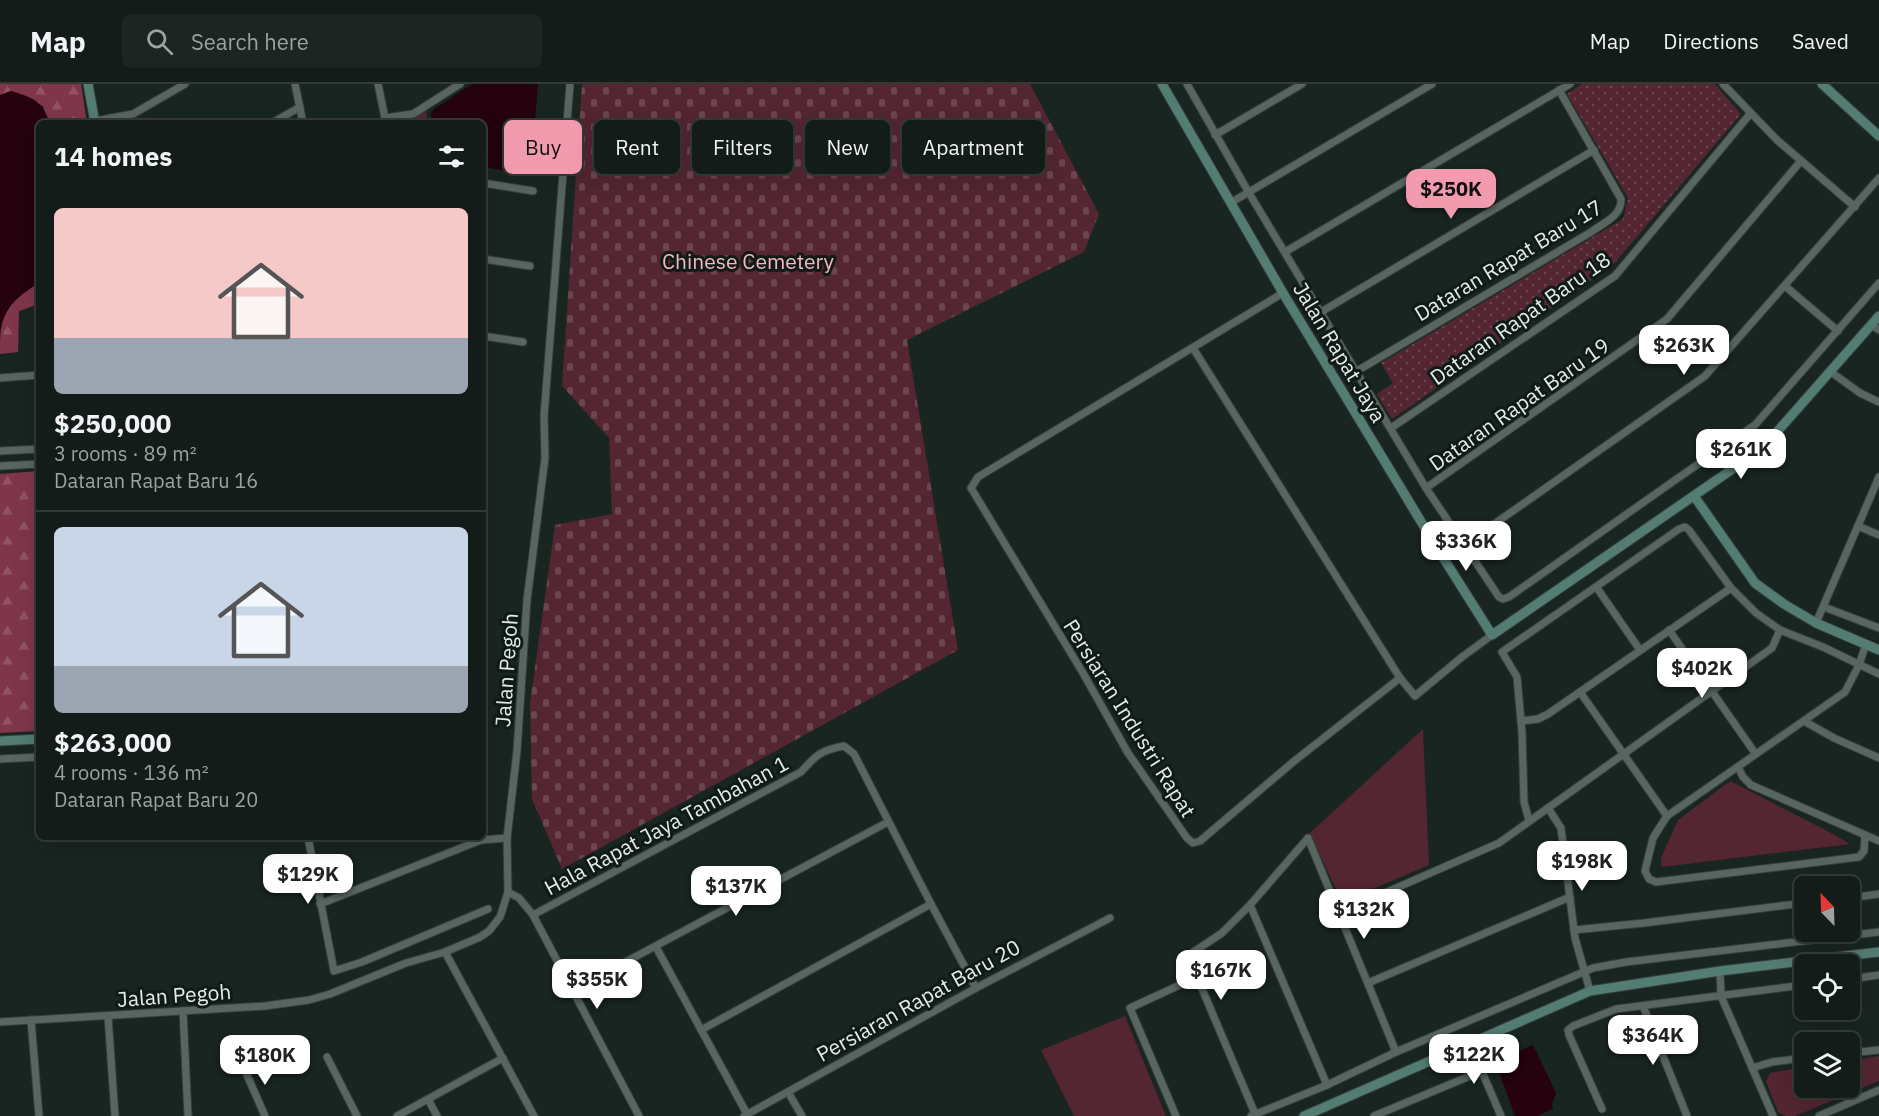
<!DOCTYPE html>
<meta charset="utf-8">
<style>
body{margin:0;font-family:"IBM Plex Sans",sans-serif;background:#1c2522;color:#f1f3f6;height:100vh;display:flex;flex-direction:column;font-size:22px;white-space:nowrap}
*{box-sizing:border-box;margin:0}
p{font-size:20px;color:#9da1a2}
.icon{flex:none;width:33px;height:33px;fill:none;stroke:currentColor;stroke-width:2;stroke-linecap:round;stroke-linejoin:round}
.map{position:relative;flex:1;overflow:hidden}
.side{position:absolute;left:36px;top:36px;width:450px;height:720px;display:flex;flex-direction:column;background:#131c19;border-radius:9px;box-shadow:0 6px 24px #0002,0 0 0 2px #323a38}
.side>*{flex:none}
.banner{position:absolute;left:504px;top:36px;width:570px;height:54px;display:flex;gap:12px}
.needle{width:39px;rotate:337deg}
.tools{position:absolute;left:1794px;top:792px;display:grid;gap:12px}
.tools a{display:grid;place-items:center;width:66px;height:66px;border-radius:9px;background:#131c19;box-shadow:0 6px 24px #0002,0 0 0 2px #323a38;font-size:30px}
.price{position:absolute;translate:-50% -51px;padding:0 14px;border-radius:12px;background:#fff;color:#222;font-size:20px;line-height:39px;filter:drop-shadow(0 2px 3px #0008)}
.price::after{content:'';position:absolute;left:50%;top:36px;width:18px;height:14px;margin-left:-9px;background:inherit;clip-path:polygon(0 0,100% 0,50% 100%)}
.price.active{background:#f29aae;color:#111}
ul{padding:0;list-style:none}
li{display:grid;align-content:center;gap:12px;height:318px;padding:0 18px}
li+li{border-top:2px solid #323a38}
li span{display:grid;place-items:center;height:186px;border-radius:9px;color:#555}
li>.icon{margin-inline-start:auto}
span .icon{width:108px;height:108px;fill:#fffc;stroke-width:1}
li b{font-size:26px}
h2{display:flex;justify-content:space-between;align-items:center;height:72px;padding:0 18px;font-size:26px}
.chip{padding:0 21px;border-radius:9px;background:#131c19;box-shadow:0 6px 24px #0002,0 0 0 2px #323a38;font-size:21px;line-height:54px}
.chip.active{background:#f29aae;color:#111}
header{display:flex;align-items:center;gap:36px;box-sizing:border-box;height:84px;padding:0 30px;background:#131c19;border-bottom:2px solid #323a38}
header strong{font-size:28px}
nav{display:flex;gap:33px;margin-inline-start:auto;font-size:21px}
.search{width:420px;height:54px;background:#1c2522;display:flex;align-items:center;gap:15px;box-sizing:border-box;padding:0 21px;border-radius:9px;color:#9da1a2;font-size:22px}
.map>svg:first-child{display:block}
.grass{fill:url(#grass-dots)}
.forest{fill:url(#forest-firs)}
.cemetery{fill:url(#cemetery-stones)}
.park{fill:#532631}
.water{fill:#25020d}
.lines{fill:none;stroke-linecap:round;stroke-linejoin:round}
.street-casing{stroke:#353f3c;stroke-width:9}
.secondary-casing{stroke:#353f3c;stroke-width:11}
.street{stroke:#586561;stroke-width:7}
.secondary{stroke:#537c72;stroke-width:9}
.labels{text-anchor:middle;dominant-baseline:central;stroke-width:6;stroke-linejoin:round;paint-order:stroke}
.street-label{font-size:21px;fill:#e4ece9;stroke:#101b18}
.park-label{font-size:21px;fill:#f8b5c3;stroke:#101b18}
</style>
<header>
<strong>Map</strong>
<div class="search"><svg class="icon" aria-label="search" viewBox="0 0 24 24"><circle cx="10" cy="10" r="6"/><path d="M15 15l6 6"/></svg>Search here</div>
<nav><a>Map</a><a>Directions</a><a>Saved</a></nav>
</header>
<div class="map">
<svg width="1879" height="1032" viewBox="0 0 1879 1032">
<defs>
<pattern id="grass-dots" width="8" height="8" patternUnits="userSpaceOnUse" patternTransform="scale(1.5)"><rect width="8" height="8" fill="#532631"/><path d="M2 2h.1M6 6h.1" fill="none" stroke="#6c464f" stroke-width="1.8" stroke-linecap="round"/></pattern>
<pattern id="forest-firs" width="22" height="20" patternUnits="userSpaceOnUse" patternTransform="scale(1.5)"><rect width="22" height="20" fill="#7f364a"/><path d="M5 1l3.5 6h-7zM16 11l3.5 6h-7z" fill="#915364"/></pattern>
<pattern id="cemetery-stones" width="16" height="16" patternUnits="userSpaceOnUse" patternTransform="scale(1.5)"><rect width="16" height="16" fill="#532631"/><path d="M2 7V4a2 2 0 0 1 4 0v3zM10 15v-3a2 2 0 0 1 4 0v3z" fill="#6c464f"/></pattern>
</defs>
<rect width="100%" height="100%" fill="#192521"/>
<!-- grass -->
<polygon class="grass" points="1582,0 1715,0 1741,30 1612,182 1392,335 1377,310 1393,299 1381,279 1623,135 1628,114 1567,10"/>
<!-- forest -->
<g class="forest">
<polygon points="0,0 81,0 87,39 49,39 43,22 11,7 0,11"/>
<path d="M39 188V220L19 227 18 268 0 270C0 232 4 221 37 200Z"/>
<polygon points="39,387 39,647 0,649 0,390"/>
</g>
<!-- cemetery -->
<polygon class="cemetery" points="582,0 1030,0 1099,130 1084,168 907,256 958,566 562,785 532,715 530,619 555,441 612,430 609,354 562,302"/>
<!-- park -->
<g class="park">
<polygon points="426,26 428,39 389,39 413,34"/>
<polygon points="1423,645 1429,781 1342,818 1310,749"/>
<polygon points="1730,697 1835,751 1850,760 1662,783 1661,774 1678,736"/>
<polygon points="1125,932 1166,1032 1074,1032 1041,966"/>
<polygon points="1879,972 1879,997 1795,1032 1786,1032 1778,1028 1766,997 1770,989 1804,983 1804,1004 1850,1004 1850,977"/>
</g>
<!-- water -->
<g class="water">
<polygon points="472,0 538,0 531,86 522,89 483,83 483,39 432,39 431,30 433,26"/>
<path d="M11 7C34 14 41 16 50 39H39V188L37 200C17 213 6 222 0 246V11Z"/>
<polygon points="1533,961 1556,1009 1552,1020 1553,1025 1537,1032 1515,1032 1495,977"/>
</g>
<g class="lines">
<defs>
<g id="street">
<polyline points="295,0 303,39"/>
<polyline points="378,0 386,39"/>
<polyline points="1187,0 1249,109 1426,404 1499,513 1503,515 1509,513 1678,394 1755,341 1879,199"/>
<polyline points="1723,0 1777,56 1855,123"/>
<polyline points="385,34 413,30 460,0"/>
<polyline points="95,37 133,30 185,0"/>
<polyline points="272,39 300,23"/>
<polyline points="1215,51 1302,0"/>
<polyline points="483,99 533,107"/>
<polyline points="1232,118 1432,0"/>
<polyline points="1285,168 1570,0"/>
<polyline points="483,175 530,182"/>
<polyline points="1785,202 1838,247"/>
<polyline points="1321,228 1594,66"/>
<polyline points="1871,241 1879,246"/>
<polyline points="483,252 523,258"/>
<polyline points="1193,264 1400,594 1293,678 1200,757 1193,759 1187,754 1128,669 1083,589 971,404 978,393 1283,209"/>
<path d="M1357 287 1591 148C1603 139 1622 132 1621 115L1559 6"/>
<polyline points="1831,288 1860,309 1879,318"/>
<polyline points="0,294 39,291"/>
<polyline points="1391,344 1615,192 1750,30"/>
<polyline points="0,367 39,365"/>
<polyline points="0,382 39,380"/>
<polyline points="1426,404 1667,235 1800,78"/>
<polyline points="1858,442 1879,451"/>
<polyline points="1463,462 1705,292 1879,94"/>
<polyline points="1597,504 1640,566"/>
<polyline points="1824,523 1879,544"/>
<polyline points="1816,539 1879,393"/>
<polyline points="1669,546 1755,669"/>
<polyline points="1400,594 1415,612 1462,573 1492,551"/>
<polyline points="1580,608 1667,732"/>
<polyline points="1521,637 1538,635 1548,630 1731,504"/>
<polyline points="1804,637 1834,654 1879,674"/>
<polyline points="0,675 39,673"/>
<polyline points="1738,683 1743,693 1751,701 1879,757"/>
<polyline points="1548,724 1561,744 1575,854 1590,907"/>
<polyline points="1529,736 1524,718 1522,648 1517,593 1502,568 1679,445 1685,443 1689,446 1731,504 1756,529 1780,546 1823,563 1879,590"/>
<polyline points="1865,751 1864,767 1859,773 1656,798 1649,795 1645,787 1653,754 1667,732 1845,608 1859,581 1866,560"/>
<polyline points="308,753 334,887 362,878 488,825"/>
<polyline points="508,808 519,814 533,831 639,1032"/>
<polyline points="1850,814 1879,810"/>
<polyline points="320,820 481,756 507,754"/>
<polyline points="1250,821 1327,1001"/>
<polyline points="1339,829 1499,759 1772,564 1780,546"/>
<path d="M533 831 801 688C816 671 821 666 844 662L854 670 931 820 976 904"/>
<polyline points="1574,846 1644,839 1804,819"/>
<polyline points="656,863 747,1030"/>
<polyline points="445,868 534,1032"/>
<polyline points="1720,887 1721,912 1773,1032"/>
<polyline points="1850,895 1879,891"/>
<polyline points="1368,899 1570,813"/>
<polyline points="573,906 888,738"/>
<polyline points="1643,922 1687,1032"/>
<polyline points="183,927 188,1032"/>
<polyline points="108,932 115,1032"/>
<polyline points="31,936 39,1032"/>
<polyline points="0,938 265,922 309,916 330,910 406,879 445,868 480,853 489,847 500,833 508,808 507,754 517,667 527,516 545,374 544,332 570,0"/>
<polyline points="701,946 931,820"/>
<polyline points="1470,960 1501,1032"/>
<polyline points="1850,969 1879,966"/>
<polyline points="327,973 357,1032"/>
<polyline points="244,984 265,1032"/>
<polyline points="1752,984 1772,978 1804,974"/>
<polyline points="788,1008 802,1032"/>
<polyline points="428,1015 437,1032"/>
<polyline points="1602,1025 1569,951 1568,946 1573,942 1616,925 1804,901"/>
<polyline points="397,1032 503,974"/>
<polyline points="744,1032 976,904 1110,834"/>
<polyline points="1176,1032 1130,924 1197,893"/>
<polyline points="1251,1032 1327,1001 1396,968 1593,884 1626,878 1879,848"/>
<polyline points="1256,1032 1197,893 1192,876 1192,869 1222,849 1250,821 1308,754 1396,968"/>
<polyline points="1374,1032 1482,987"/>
<polyline points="1819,1032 1879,1006"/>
</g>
<g id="secondary">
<polyline points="88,0 95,39"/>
<polyline points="1162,0 1283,209 1437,464 1492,551 1747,375 1769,357 1879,232"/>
<polyline points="1822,0 1879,52"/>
<polyline points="1694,412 1755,499 1784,520 1816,539 1879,566"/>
<polyline points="0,657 39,655"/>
<polyline points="1304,1032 1590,907 1720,887 1879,868"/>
</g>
</defs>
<!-- street casing -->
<use href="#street" class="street-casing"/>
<!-- secondary casing -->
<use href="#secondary" class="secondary-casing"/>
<!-- street -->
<use href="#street" class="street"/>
<!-- secondary -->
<use href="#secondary" class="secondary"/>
</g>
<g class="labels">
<!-- street labels -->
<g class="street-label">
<text transform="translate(1508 176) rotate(-31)">Dataran Rapat Baru 17</text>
<text transform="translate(1520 234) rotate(-35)">Dataran Rapat Baru 18</text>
<text transform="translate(1340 268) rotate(59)">Jalan Rapat Jaya</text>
<text transform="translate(1519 320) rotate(-35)">Dataran Rapat Baru 19</text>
<text transform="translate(506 586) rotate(-86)">Jalan Pegoh</text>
<text transform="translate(1130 634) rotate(58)">Persiaran Industri Rapat</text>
<text transform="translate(666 741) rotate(-28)">Hala Rapat Jaya Tambahan 1</text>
<text transform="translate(174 911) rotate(-4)">Jalan Pegoh</text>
<text transform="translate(918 916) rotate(-29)">Persiaran Rapat Baru 20</text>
</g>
<!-- park labels -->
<g class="park-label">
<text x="748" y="177">Chinese Cemetery</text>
</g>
</g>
</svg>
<div class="tools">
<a><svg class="needle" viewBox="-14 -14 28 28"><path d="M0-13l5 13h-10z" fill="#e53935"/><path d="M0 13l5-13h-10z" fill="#9da1a2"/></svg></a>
<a><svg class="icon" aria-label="locate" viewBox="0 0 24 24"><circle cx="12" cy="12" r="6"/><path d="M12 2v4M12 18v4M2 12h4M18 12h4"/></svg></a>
<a><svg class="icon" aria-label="layers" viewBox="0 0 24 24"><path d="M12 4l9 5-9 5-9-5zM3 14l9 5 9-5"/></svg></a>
</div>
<b class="price active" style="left:1451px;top:136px">$250K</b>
<b class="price" style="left:1684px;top:292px">$263K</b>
<b class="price" style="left:1741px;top:396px">$261K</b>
<b class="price" style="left:1466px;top:488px">$336K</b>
<b class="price" style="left:1702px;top:615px">$402K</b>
<b class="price" style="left:1582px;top:808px">$198K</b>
<b class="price" style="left:308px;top:821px">$129K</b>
<b class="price" style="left:736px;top:833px">$137K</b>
<b class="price" style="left:1364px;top:856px">$132K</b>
<b class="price" style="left:1221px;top:917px">$167K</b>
<b class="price" style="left:597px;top:926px">$355K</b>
<b class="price" style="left:1653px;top:982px">$364K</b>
<b class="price" style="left:1474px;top:1001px">$122K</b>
<b class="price" style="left:265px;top:1002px">$180K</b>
<div class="banner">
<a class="chip active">Buy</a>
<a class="chip">Rent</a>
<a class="chip">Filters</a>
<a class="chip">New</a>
<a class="chip">Apartment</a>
</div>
<section class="side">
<h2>14 homes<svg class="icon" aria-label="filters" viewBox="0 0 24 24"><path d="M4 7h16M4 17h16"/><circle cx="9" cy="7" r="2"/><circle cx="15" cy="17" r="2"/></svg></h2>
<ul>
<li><span style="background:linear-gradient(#f6c9c9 70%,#9aa5b1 0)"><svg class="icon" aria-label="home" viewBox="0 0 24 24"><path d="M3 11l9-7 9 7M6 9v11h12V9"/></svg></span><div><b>$250,000</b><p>3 rooms · 89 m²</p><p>Dataran Rapat Baru 16</p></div></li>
<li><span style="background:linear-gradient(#c9d6e8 75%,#9aa5b1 0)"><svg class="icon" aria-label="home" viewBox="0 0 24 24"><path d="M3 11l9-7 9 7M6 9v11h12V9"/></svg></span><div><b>$263,000</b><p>4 rooms · 136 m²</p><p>Dataran Rapat Baru 20</p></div></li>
</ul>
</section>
</div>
